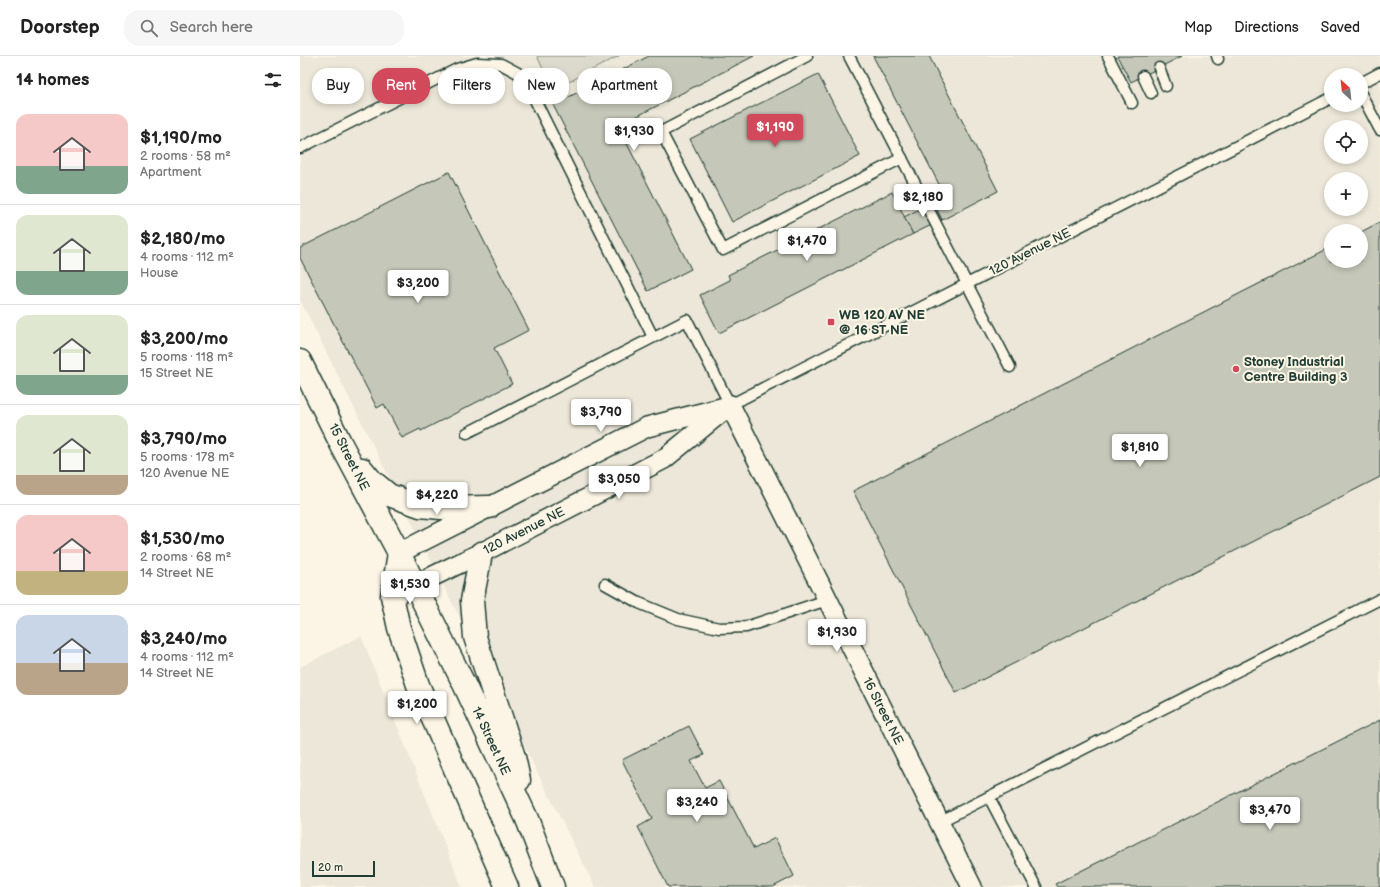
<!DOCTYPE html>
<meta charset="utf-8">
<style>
body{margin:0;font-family:"Balsamiq Sans",sans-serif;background:#f6f6f6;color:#222;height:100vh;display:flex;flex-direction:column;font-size:15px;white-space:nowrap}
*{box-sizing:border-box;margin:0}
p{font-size:13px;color:#767676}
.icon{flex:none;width:22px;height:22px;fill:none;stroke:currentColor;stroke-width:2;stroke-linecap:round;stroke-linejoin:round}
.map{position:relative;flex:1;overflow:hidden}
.side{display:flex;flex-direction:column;background:#fff;width:300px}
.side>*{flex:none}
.guide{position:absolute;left:12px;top:12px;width:380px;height:36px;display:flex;gap:8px}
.needle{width:26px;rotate:333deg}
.controls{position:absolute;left:1024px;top:12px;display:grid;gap:8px}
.controls a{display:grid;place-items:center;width:44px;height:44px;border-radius:50%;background:#fff;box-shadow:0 2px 6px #0003;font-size:20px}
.scale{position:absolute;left:12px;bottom:10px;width:63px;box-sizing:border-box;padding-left:4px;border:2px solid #1f3d34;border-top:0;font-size:11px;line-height:14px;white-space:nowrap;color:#1f3d34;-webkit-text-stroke:3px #fcf5e5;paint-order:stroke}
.price{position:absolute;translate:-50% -34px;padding:0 9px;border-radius:4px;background:#fff;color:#222;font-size:13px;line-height:26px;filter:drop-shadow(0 1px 2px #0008)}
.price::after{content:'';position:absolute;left:50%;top:24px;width:12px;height:9px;margin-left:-6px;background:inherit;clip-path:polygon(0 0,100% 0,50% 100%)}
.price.selected{background:#d1495b;color:#fff}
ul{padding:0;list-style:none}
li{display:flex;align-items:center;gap:12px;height:100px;padding:0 16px}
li+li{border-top:1px solid #e0e0e0}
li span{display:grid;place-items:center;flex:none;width:112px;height:80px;border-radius:12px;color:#555}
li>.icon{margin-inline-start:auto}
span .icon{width:48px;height:48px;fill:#fffc;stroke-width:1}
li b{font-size:17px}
h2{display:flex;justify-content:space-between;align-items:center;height:48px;padding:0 16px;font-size:17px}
.pill{padding:0 14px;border-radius:16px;background:#fff;box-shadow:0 2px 6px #0003;font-size:14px;line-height:36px}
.pill.selected{background:#d1495b;color:#fff}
header{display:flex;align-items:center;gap:24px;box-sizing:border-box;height:56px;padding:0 20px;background:#fff;border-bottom:1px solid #e0e0e0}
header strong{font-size:19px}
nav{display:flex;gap:22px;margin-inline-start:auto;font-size:14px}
.search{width:280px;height:36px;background:#f6f6f6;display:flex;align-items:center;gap:10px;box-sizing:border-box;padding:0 14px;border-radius:16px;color:#767676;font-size:15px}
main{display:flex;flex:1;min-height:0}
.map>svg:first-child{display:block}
.built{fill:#ece7d8;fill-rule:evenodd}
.green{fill:#dcdacc;stroke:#7e8c80}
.building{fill:#c5c7b9;stroke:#1f3d34}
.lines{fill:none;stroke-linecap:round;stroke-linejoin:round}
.lane-casing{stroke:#1f3d34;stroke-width:13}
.street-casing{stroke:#1f3d34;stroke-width:22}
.secondary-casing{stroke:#1f3d34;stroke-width:25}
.lane{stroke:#fcf5e5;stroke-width:10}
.street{stroke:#fcf5e5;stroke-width:19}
.secondary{stroke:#fcf5e5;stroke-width:22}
.poi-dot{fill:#d1495b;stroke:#fcf5e5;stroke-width:1.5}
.labels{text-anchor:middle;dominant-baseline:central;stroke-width:4;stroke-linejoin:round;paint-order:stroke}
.street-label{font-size:13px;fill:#1f3d34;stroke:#fcf5e5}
.poi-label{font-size:13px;font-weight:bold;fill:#1f3d34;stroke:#fcf5e5;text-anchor:start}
</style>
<header>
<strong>Doorstep</strong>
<div class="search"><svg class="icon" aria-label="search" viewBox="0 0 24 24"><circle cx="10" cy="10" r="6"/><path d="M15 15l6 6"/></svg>Search here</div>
<nav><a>Map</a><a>Directions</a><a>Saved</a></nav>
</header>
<main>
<section class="side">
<h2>14 homes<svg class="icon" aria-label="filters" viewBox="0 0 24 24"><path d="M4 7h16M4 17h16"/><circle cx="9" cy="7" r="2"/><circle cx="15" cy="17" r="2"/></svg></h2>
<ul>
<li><span style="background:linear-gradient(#f6c9c9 65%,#7fa58c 0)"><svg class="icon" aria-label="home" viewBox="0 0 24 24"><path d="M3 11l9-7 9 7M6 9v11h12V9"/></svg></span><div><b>$1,190/mo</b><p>2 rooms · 58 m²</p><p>Apartment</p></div></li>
<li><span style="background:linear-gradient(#dfe7d0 70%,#7fa58c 0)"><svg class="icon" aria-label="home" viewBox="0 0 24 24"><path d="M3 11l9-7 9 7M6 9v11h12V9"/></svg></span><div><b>$2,180/mo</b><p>4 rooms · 112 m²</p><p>House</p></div></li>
<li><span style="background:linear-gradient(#dfe7d0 75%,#7fa58c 0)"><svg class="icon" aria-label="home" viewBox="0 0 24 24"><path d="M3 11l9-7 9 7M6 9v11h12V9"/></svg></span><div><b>$3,200/mo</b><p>5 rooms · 118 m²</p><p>15 Street NE</p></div></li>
<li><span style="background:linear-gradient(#dfe7d0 75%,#b9a48a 0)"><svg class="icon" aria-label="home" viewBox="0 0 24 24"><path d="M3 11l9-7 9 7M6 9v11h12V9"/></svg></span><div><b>$3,790/mo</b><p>5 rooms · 178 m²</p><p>120 Avenue NE</p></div></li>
<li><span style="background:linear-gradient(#f6c9c9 70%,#c2b280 0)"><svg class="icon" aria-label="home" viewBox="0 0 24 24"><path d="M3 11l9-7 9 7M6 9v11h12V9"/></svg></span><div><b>$1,530/mo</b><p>2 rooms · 68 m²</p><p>14 Street NE</p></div></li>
<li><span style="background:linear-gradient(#c9d6e8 60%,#b9a48a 0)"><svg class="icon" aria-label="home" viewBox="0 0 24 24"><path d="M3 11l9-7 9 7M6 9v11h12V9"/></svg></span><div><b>$3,240/mo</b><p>4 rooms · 112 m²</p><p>14 Street NE</p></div></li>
</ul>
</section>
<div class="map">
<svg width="1080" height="831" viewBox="0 0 1080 831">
<rect width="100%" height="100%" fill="#fcf5e5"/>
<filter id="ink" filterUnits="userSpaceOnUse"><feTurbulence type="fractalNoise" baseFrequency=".025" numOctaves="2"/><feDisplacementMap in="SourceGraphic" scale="8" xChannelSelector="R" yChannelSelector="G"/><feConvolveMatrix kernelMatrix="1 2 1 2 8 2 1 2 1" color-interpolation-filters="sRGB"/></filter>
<g filter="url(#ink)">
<!-- built -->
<g class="built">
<path d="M0 0H1080V831H295L0 244ZM1031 19H1061V49H1031ZM1031 71H1061V101H1031ZM1031 123H1061V153H1031ZM1031 175H1061V205H1031Z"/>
<polygon points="61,580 162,831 0,831 0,611"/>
</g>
<!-- green -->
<polygon class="green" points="237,0 319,0 253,34"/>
<!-- building -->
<g class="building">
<polygon points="349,0 454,0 318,70 391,213 348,235 253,49"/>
<polygon points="573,0 629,0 698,135 642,164 633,146 645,140"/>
<polygon points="817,0 882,0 831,26"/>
<polygon points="518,18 560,100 432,166 390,83"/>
<polygon points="149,116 229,274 194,292 212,328 121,375 120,373 102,382 84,348 77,352 0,202 0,192"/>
<polygon points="592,136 613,178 419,277 400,239 430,224 428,219"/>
<polygon points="633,146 642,164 613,178 604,161"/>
<polygon points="1080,166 1080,421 656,637 553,435 1031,191 1031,205 1061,205 1061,176"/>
<polygon points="1080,664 1080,831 757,831 755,828"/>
<polygon points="389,670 404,699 391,705 405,732 419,725 454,793 475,782 494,820 473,831 368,831 338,771 352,763 322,704"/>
</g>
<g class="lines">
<defs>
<g id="lane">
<polyline points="507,0 361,76 423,194 602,102"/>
<polyline points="549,0 710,311"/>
<polyline points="808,0 832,47"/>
<polyline points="917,0 918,3"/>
<polyline points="859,12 866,30"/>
<polyline points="843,20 851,37"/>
<polyline points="1061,27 1080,17"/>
<polyline points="1061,38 1080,74"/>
<polyline points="0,92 157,13 177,7 201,8 218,17 231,36 353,281"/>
<polyline points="167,377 387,264 430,349 1031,42"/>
<polyline points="305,528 339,547 378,563 419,572 446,571 527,544"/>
<polyline points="689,741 736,831"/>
<polyline points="639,766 1080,543"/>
</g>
<g id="street">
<polyline points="430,349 672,831"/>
<polyline points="99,497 347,371 425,351"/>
<polyline points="92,540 181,497 364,403 430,349"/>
</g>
<g id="secondary">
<polyline points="0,305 41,388 99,497 164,628 227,763 253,831"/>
<polyline points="62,413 72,425 89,439 120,450 141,452 189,451"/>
<polyline points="99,497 92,540 99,572 118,629 207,831"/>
<polyline points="181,497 172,545 175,581 214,701 219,724"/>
</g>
</defs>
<!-- lane casing -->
<use href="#lane" class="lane-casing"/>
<!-- street casing -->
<use href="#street" class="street-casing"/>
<!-- secondary casing -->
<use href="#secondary" class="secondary-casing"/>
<!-- lane -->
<use href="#lane" class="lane"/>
<!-- street -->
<use href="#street" class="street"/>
<!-- secondary -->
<use href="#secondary" class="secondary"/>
</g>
</g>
<!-- markers -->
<g class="poi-dot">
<rect x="527" y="262" width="8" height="8" rx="2"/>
<circle cx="936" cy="313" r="4"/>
</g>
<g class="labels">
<!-- street labels -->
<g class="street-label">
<text transform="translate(730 196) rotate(-27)">120 Avenue NE</text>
<text transform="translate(49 401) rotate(63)">15 Street NE</text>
<text transform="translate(224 475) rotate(-27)">120 Avenue NE</text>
<text transform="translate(583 655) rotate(63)">16 Street NE</text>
<text transform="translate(191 685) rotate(65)">14 Street NE</text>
</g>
<!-- poi labels -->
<g class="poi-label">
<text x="539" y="259">WB 120 AV NE<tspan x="539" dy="15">@ 16 ST NE</tspan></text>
<text x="944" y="306">Stoney Industrial<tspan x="944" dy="15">Centre Building 3</tspan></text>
</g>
</g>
</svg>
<div class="controls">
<a><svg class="needle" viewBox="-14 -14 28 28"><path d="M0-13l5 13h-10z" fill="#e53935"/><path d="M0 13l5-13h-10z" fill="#767676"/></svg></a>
<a><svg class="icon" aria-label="locate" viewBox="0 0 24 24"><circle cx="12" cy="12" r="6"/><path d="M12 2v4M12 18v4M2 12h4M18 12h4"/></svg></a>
<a>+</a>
<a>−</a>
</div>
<div class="scale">20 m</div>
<b class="price selected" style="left:475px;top:92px">$1,190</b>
<b class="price" style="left:334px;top:96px">$1,930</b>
<b class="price" style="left:623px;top:162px">$2,180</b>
<b class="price" style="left:507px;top:206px">$1,470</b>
<b class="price" style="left:118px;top:248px">$3,200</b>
<b class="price" style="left:301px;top:377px">$3,790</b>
<b class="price" style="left:840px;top:412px">$1,810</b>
<b class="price" style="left:319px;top:444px">$3,050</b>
<b class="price" style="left:137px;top:460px">$4,220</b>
<b class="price" style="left:110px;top:549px">$1,530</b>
<b class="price" style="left:537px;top:597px">$1,930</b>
<b class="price" style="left:117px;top:669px">$1,200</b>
<b class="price" style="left:397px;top:767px">$3,240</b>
<b class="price" style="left:970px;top:775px">$3,470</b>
<div class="guide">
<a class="pill">Buy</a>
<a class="pill selected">Rent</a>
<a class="pill">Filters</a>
<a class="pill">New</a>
<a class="pill">Apartment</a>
</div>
</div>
</main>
